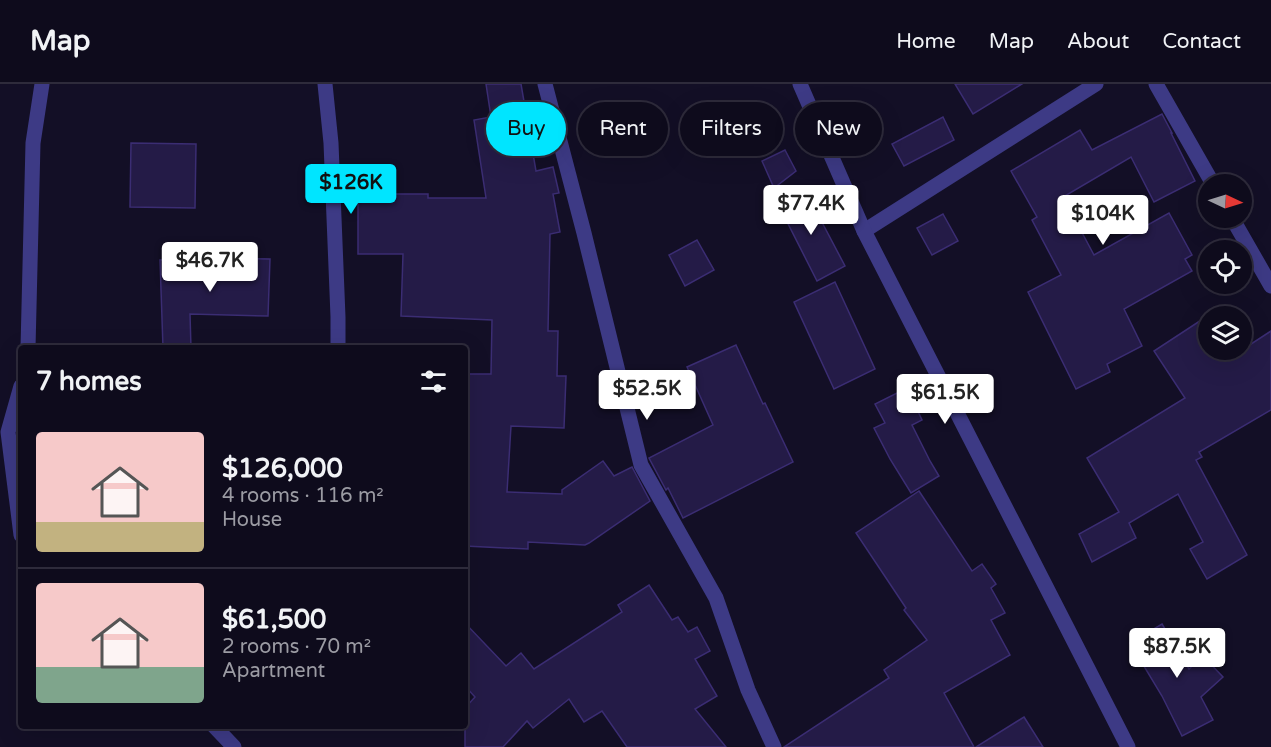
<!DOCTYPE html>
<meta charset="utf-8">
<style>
body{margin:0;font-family:"Varela Round",sans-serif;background:#1c1929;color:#f1f3f6;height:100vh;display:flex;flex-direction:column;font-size:22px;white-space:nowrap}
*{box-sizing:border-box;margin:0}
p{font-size:20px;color:#9b9ba3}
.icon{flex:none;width:33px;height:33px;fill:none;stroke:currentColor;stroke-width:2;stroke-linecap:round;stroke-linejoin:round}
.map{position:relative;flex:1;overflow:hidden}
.details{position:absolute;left:18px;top:261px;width:450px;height:384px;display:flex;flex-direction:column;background:#0e0b1c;border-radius:6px;box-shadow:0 6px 24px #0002,0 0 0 2px #2e2b3b}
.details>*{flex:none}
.top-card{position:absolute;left:486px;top:18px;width:570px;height:54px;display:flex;gap:12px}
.needle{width:39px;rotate:94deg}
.controls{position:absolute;left:1198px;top:90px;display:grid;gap:12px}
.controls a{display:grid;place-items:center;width:54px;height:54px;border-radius:50%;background:#0e0b1c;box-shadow:0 6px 24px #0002,0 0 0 2px #2e2b3b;font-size:30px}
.price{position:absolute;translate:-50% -51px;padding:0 14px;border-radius:6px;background:#fff;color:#222;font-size:20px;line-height:39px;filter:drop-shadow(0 2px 3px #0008)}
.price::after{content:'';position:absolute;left:50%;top:36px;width:18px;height:14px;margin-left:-9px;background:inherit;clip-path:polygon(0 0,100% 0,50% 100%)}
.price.on{background:#00e5ff;color:#111}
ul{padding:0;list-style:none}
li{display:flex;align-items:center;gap:18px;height:150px;padding:0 18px}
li+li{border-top:2px solid #2e2b3b}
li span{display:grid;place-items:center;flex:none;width:168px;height:120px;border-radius:6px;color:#555}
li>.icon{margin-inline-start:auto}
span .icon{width:72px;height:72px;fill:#fffc;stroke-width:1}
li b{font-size:26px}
h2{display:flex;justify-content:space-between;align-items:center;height:72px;padding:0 18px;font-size:26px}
.chip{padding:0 21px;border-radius:27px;background:#0e0b1c;box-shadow:0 6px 24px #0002,0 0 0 2px #2e2b3b;font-size:21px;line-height:54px}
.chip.on{background:#00e5ff;color:#111}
header{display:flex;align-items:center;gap:36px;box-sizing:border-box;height:84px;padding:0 30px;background:#0e0b1c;border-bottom:2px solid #2e2b3b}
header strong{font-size:28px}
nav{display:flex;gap:33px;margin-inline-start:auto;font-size:21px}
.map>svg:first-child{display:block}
.building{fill:#241b47;stroke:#3b2d73;stroke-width:1.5}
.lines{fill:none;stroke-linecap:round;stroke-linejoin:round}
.minor{stroke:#3d3a85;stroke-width:15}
.tertiary{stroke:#3d3a85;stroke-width:15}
</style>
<header>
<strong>Map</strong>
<nav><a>Home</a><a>Map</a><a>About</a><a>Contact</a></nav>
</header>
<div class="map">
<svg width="1271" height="663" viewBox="0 0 1271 663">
<rect width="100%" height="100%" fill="#130f26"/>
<!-- building -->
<g class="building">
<polygon points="486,0 521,0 536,87 553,83 559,109 553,110 560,148 550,150 548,247 558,247 557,292 566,292 564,344 511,342 507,408 562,410 562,406 603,377 614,392 632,383 650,417 589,459 585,461 528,458 528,465 465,462 465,290 491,290 492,236 401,232 403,170 358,170 358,110 428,110 428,114 486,114 474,36 491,33"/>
<polygon points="955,0 1022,0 973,30"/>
<polygon points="1162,30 1172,49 1171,49 1195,97 1154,118 1131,73 1063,113 1094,171 1169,129 1192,171 1185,175 1192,187 1124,225 1142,262 1107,280 1110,288 1076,305 1028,208 1061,191 1032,136 1037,133 1011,87 1080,46 1092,66"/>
<polygon points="943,33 954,56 904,82 892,60"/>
<polygon points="131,59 196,60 195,124 130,123"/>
<polygon points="785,66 796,87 774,104 762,77"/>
<polygon points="805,106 845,182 817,197 778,120"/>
<polygon points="943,130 958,157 932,171 917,144"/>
<polygon points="697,156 714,186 685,202 669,171"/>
<polygon points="194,174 270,175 268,232 190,230 191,264 163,264 160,176 194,175"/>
<polygon points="835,198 875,285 834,305 794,218"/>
<polygon points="1209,231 1209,266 1242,266 1271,247 1271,326 1199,368 1202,373 1196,376 1247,471 1207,495 1190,465 1203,458 1178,410 1129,439 1136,454 1092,478 1079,450 1119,428 1087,374 1185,314 1154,267"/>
<polygon points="736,261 763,320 765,319 793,378 683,434 668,404 666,406 649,374 713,341 687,283"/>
<polygon points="907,304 922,336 912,341 930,377 939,392 911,409 890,375 874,344 885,339 875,320"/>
<polygon points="919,407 972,487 982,480 996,500 991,504 1005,529 991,536 1010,571 944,609 974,663 784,663 889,594 884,586 927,556 904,526 906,524 856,449"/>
<polygon points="649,501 672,536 678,533 688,548 697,543 710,567 695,575 717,612 695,625 726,663 627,663 602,627 584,638 569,615 533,644 527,637 503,663 465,663 465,624 475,613 465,602 465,539 506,582 521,569 534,585 622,528 618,521"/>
<polygon points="1162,540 1189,585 1203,572 1223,593 1201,613 1213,636 1182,652 1162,612 1130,559"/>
<polygon points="1024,633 1043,663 976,663"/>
</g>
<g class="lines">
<!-- minor -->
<g class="minor">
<polyline points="325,0 331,59 338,233 338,264"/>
<polyline points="545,0 584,149 641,381 716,514 748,606 774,663"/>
<polyline points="1156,0 1213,100"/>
<polyline points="1232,134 1271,202"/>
<polyline points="864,147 1096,0"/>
<polyline points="28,264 33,59 42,0"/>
<polyline points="21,302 8,348 21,451"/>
<polyline points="214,642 234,663"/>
</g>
<!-- tertiary -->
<polyline class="tertiary" points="800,0 864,147 1128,663"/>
</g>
</svg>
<div class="controls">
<a><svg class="needle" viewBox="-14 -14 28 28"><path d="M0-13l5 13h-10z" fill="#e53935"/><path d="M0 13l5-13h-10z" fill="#9b9ba3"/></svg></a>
<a><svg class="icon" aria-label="locate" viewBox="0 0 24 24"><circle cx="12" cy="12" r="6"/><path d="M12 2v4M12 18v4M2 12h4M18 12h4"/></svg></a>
<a><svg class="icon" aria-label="layers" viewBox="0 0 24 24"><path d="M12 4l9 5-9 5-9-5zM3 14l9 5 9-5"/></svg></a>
</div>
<b class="price on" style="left:351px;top:131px">$126K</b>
<b class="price" style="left:811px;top:152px">$77.4K</b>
<b class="price" style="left:1103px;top:162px">$104K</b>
<b class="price" style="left:210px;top:209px">$46.7K</b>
<b class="price" style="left:647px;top:337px">$52.5K</b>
<b class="price" style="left:945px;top:341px">$61.5K</b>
<b class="price" style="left:1177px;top:595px">$87.5K</b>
<div class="top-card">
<a class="chip on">Buy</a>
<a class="chip">Rent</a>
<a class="chip">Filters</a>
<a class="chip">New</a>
</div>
<section class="details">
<h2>7 homes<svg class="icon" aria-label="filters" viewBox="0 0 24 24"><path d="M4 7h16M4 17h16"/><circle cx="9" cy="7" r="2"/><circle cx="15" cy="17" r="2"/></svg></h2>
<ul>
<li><span style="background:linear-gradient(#f6c9c9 75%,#c2b280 0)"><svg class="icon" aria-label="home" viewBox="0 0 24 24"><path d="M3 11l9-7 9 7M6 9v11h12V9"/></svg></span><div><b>$126,000</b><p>4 rooms · 116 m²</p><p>House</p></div></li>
<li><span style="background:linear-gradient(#f6c9c9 70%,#7fa58c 0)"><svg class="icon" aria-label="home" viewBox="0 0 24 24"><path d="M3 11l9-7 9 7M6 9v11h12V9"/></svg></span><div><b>$61,500</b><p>2 rooms · 70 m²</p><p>Apartment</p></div></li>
</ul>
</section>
</div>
